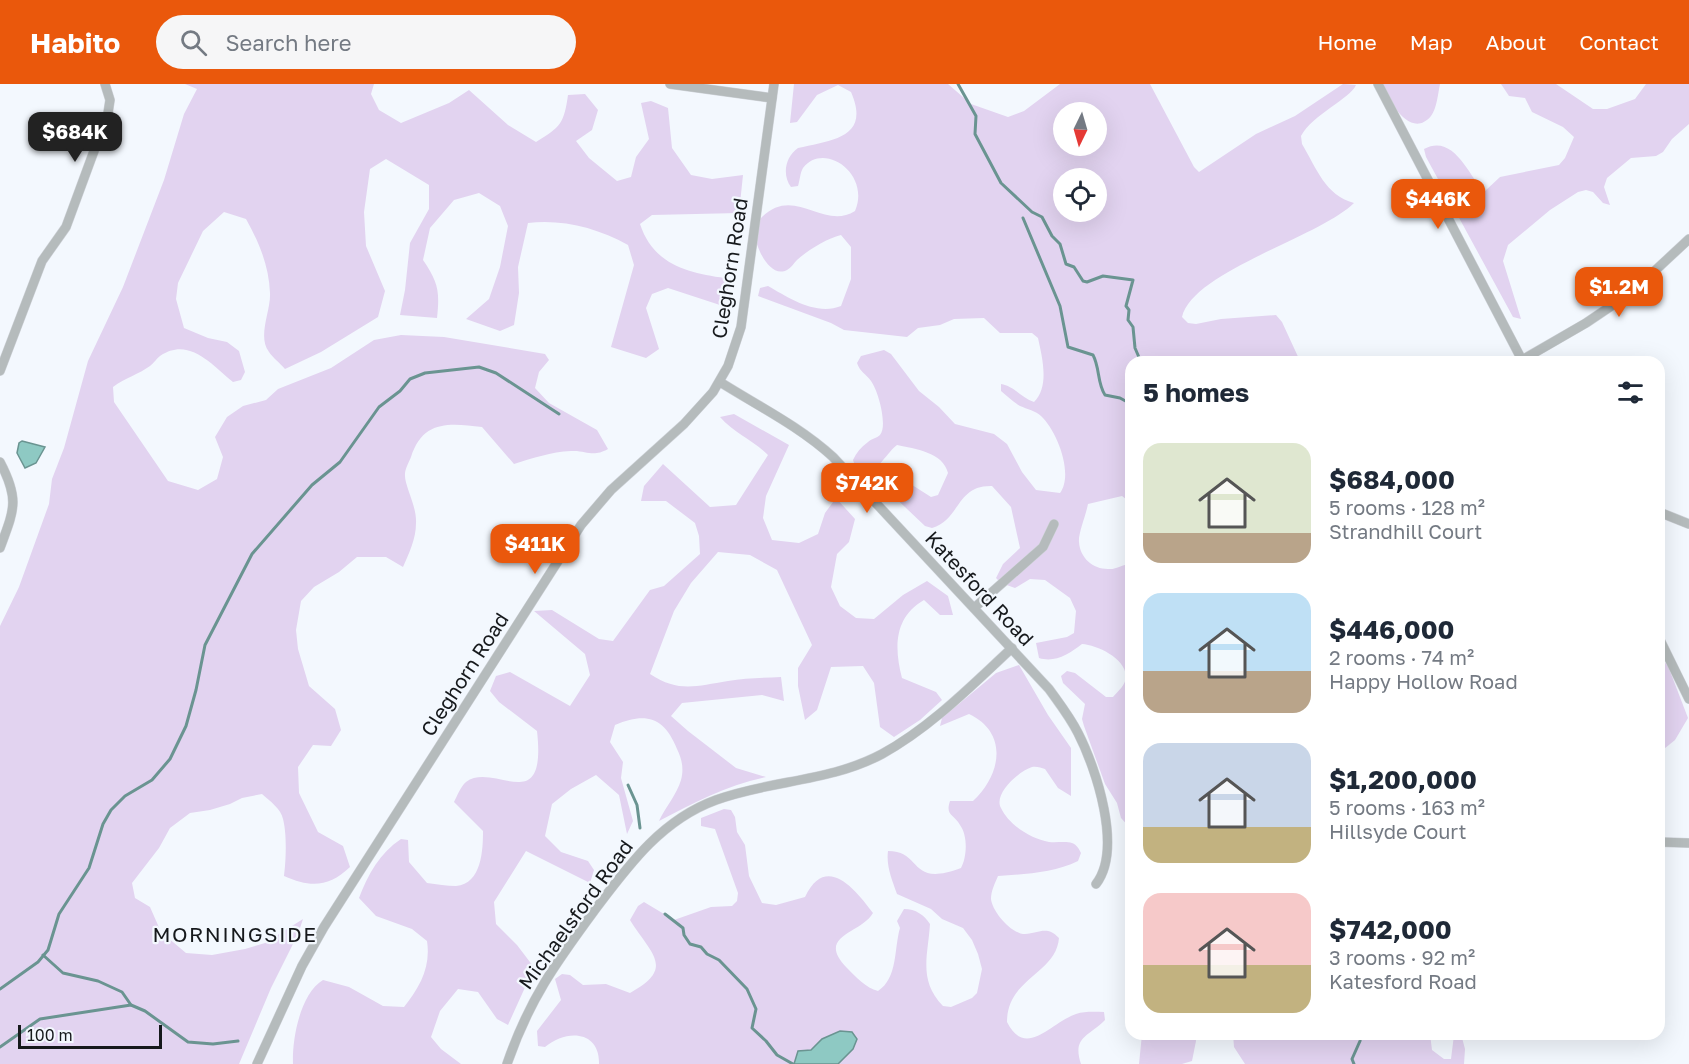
<!DOCTYPE html>
<meta charset="utf-8">
<style>
body{margin:0;font-family:"Golos Text",sans-serif;background:#f6f6f7;color:#1f2937;height:100vh;display:flex;flex-direction:column;font-size:22px;white-space:nowrap}
*{box-sizing:border-box;margin:0}
p{font-size:20px;color:#747a83}
.icon{flex:none;width:33px;height:33px;fill:none;stroke:currentColor;stroke-width:2;stroke-linecap:round;stroke-linejoin:round}
.map{position:relative;flex:1;overflow:hidden}
.panel{position:absolute;left:1125px;top:272px;width:540px;height:684px;display:flex;flex-direction:column;background:#fff;border-radius:18px;box-shadow:0 6px 24px #0002}
.panel>*{flex:none}
.needle{width:39px;rotate:185deg}
.fabs{position:absolute;left:1053px;top:18px;display:grid;gap:12px}
.fabs a{display:grid;place-items:center;width:54px;height:54px;border-radius:50%;background:#fff;box-shadow:0 6px 24px #0002;font-size:30px}
.scale{position:absolute;left:18px;bottom:15px;width:144px;box-sizing:border-box;padding-left:6px;border:3px solid #16191c;border-top:0;font-size:16px;line-height:21px;white-space:nowrap;color:#16191c;-webkit-text-stroke:4px #f3f8fe;paint-order:stroke}
.price{position:absolute;translate:-50% -51px;padding:0 14px;border-radius:12px;background:#ea580c;color:#fff;font-size:20px;line-height:39px;filter:drop-shadow(0 2px 3px #0008)}
.price::after{content:'';position:absolute;left:50%;top:36px;width:18px;height:14px;margin-left:-9px;background:inherit;clip-path:polygon(0 0,100% 0,50% 100%)}
.price.current{background:#222;color:#fff}
ul{padding:0;list-style:none}
li{display:flex;align-items:center;gap:18px;height:150px;padding:0 18px}
li span{display:grid;place-items:center;flex:none;width:168px;height:120px;border-radius:18px;color:#555}
li>.icon{margin-inline-start:auto}
span .icon{width:72px;height:72px;fill:#fffc;stroke-width:1}
li b{font-size:26px}
h2{display:flex;justify-content:space-between;align-items:center;height:72px;padding:0 18px;font-size:26px}
header{display:flex;align-items:center;gap:36px;box-sizing:border-box;height:84px;padding:0 30px;background:#ea580c;color:#fff}
header strong{font-size:28px}
nav{display:flex;gap:33px;margin-inline-start:auto;font-size:21px}
.search{width:420px;height:54px;background:#f6f6f7;display:flex;align-items:center;gap:15px;box-sizing:border-box;padding:0 21px;border-radius:33px;color:#747a83;font-size:22px}
.map>svg:first-child{display:block}
.green{fill:#e2d3f0;fill-rule:evenodd}
.water{fill:#8ec9c3;stroke:#6a9491;stroke-width:1.5}
.lines{fill:none;stroke-linecap:round;stroke-linejoin:round}
.stream{stroke:#6a9491;stroke-width:3}
.minor-casing{stroke:#d0d4da;stroke-width:10}
.minor{stroke:#b5bbbc;stroke-width:9}
.labels{text-anchor:middle;dominant-baseline:central;stroke-width:4.5;stroke-linejoin:round;paint-order:stroke}
.street-label{font-size:20px;fill:#16191c;stroke:#f3f8fe}
.neighbourhood-label{font-size:21px;letter-spacing:1.5px;fill:#16191c;stroke:#f3f8fe}
</style>
<header>
<strong>Habito</strong>
<div class="search"><svg class="icon" aria-label="search" viewBox="0 0 24 24"><circle cx="10" cy="10" r="6"/><path d="M15 15l6 6"/></svg>Search here</div>
<nav><a>Home</a><a>Map</a><a>About</a><a>Contact</a></nav>
</header>
<div class="map">
<svg width="1689" height="980" viewBox="0 0 1689 980">
<rect width="100%" height="100%" fill="#f3f8fe"/>
<!-- green -->
<g class="green">
<path d="M185 0H374L371 10 379 26 401 39 449 19 469 6 508 41 536 58C561 43 564 39 568 11L585 10 598 26 592 46 576 57 589 74 617 97 631 93 636 73 649 55 641 19 651 17 668 24 672 64 691 91 712 95 743 91 739 129 652 131 640 140C653 180 687 189 725 194L728 205 723 222 668 204 652 210 646 224 659 265 646 274 611 263 634 181 628 161C597 144 563 135 528 139L518 183 519 209 514 241 500 247 466 235 489 215 500 183 508 142 500 122 479 109 454 116 430 144 423 176C438 198 440 207 437 234L400 231 405 206 410 159 429 125V101L386 75 370 85 364 128 366 162 385 207 378 233 321 268 285 285C280 279 273 274 269 268 257 252 271 227 270 209 269 182 259 158 246 135L224 128 203 147 178 199 176 215 184 244 208 254 227 258 239 267 245 288 241 296 233 298C212 281 189 252 160 272 157 274 154 279 150 282 139 290 125 294 113 303L114 318 168 397 198 406 217 395 223 373 215 353 227 333 243 322 266 316 278 305 331 284 374 256 401 251 444 253 545 270 549 276 539 288 535 304 549 319 597 346 608 365C592 374 587 366 571 367 551 368 533 374 514 380L482 343C449 339 423 336 411 373 409 378 405 385 405 390 404 401 417 422 416 439 416 455 409 469 403 483L386 473H357L339 488 314 503 301 517 296 546 298 565 309 602 335 625 341 646 331 662 313 661 298 683 299 709 318 748 343 762 350 783C329 803 311 804 284 792 286 777 287 750 283 735 281 725 270 717 262 710L242 714 230 720 210 726 190 729 170 744 159 764 132 799 135 814 150 823 161 848 186 869 212 871 245 865 265 859 303 835 298 850 271 904 239 980H0V542L19 503 49 420 52 395 64 364 88 277 123 203 164 96 184 30 197 5Z"/>
<path d="M794 0H948L971 20 1008 33 1024 27 1060 0H1150L1194 83 1199 88 1256 50 1295 32 1343 0 1356 1C1350 15 1313 30 1301 52L1302 60C1317 85 1325 111 1354 119 1318 154 1193 187 1182 233L1188 239 1196 240 1221 235 1276 231 1282 238 1300 277 1131 278V419L1122 412 1088 420C1086 431 1078 450 1079 458 1080 474 1093 485 1108 485 1116 486 1123 480 1131 480V745L1121 734 1117 719 1105 700 1084 642 1082 635 1085 620 1063 599 1061 592 1067 587 1075 589 1106 613H1113C1118 607 1126 601 1126 592 1125 574 1097 561 1082 560 1069 570 1055 579 1039 574L1036 559 1067 553 1074 549 1076 527 1070 514 1045 496 1030 495 1015 504 1001 499 996 494 1003 480 1020 464 1011 423 992 402C956 401 961 435 932 444L925 442 887 406 885 399 890 394 898 392 931 413 938 411 948 389C943 368 915 365 897 361 886 368 864 412 853 376 856 369 861 363 868 358 871 355 877 354 880 351 888 342 878 306 871 297 866 290 860 288 857 279L861 272 884 266 891 270 919 307 939 323 955 340 994 350 1007 360 1022 388 1036 406 1060 409C1074 390 1057 347 1041 332 1036 327 1027 325 1020 322 1013 318 1007 312 1001 307V300C1014 302 1022 314 1034 318 1050 302 1042 273 1038 254L1032 249H1000L984 234 954 235 940 241 918 244 907 253 844 246 831 239 758 212 760 204 768 202C789 214 816 232 841 222L851 195V163L841 151C826 155 808 166 797 176 794 179 791 184 787 186 773 193 762 174 758 163 754 153 752 142 761 134 794 100 823 147 855 127 871 90 824 57 803 84 800 89 800 96 798 102L791 103C782 91 785 73 798 64 832 56 871 54 851 8L838 1 817 11 797 38 790 39ZM1064 28H1096V62H1064ZM1064 94H1096V128H1064Z"/>
<path d="M1380 0H1440C1438 9 1437 24 1431 32 1410 57 1388 14 1380 0Z"/>
<path d="M1501 0H1556L1593 25H1607L1635 15 1646 0H1689V40L1672 55 1663 68 1656 72 1631 74 1607 94 1604 103 1610 121 1603 119 1593 108 1586 106 1578 108 1550 126 1508 161 1503 177 1521 235 1513 233 1426 73 1424 65C1454 49 1469 92 1484 108L1500 93 1559 81 1565 74 1574 53 1563 43 1532 28 1525 14 1509 12Z"/>
<path d="M734 330 789 361 766 412 763 434 772 456 799 459 818 450 825 429 836 414 855 435 849 458 837 470 831 503 840 522 856 534 874 535 903 511 927 497 948 512 953 531H940L924 516C894 533 894 564 902 594L936 608 942 616 920 636 894 653 880 643 874 599 863 582 831 583 817 626 805 636 798 602V584L812 561 777 486 750 471 718 468 691 499 674 527 650 590C679 609 696 602 728 597 745 594 763 594 781 593L784 617 762 611 682 619 671 632 688 647 736 684 766 693C727 701 693 719 659 737 665 724 677 710 681 696 684 685 682 675 677 665 664 633 646 628 615 641L610 658 623 678 621 694 633 737 627 750 619 711 596 691 571 705 552 720 545 752 561 768 588 777 594 786 590 799 526 767 494 818 496 840 517 861 536 886 527 899 508 941 497 935 478 908 458 905 440 927 431 953 441 965 461 980H293C292 955 300 910 323 896L349 903 383 922 404 923C420 903 431 883 427 857L412 845 376 832 359 814C368 790 380 769 401 755L408 756 409 778 427 799C437 800 447 802 456 802 482 800 483 765 483 747L454 718C457 712 461 702 466 698 494 677 547 736 537 647L499 618 490 607 496 592 510 588 570 622 590 591 585 570 534 527 552 526 599 555 613 557 650 506 664 502 700 470 699 452 695 439 666 417H641L644 402 663 380 710 423 736 421 768 371C753 356 734 349 720 333Z"/>
<polygon points="1659,572 1668,582 1688,634 1675,656 1659,669"/>
<path d="M1019 581 1048 631 1071 664V712L1058 704 1045 685C1041 684 1037 682 1032 683 1019 687 993 710 1001 724 1009 741 1031 755 1049 758 1056 759 1066 757 1072 759 1077 761 1079 765 1081 769L1078 777C1054 789 1025 790 998 792 995 799 991 807 991 815 992 827 1011 850 1025 850 1039 849 1047 841 1059 854 1056 890 1007 894 1007 938 1026 975 1050 939 1076 930 1085 927 1095 928 1104 928L1105 936C1088 953 1072 953 1081 980H599C600 946 566 945 545 963L538 962 537 947 561 916 555 895 562 890 570 891 583 901 606 900 630 909C676 884 651 870 630 836L638 822 644 818 674 836 711 823 732 822 737 817 738 809 715 745 701 742V734L724 725 731 726 735 733 737 748 745 761 749 792 762 819 776 821 805 813C826 769 855 805 873 829 861 850 815 851 847 884 856 893 866 904 878 907 898 894 894 864 900 844L897 837 904 825C916 825 924 831 930 840 928 872 918 896 943 922L951 923 972 914 977 909 982 885 978 870 972 856 963 844 942 835 931 825 897 810C892 796 886 782 888 767 923 767 908 804 961 784 967 773 968 752 960 741 954 730 945 732 950 717H973C1001 691 1009 649 969 630L940 642 942 634 996 589Z"/>
<polygon points="1142,950 1195,950 1196,957 1192,977 1182,980 1139,980"/>
<polygon points="1233,950 1430,950 1432,966 1444,975 1451,975 1454,951 1461,950 1465,965 1464,980 1245,980 1234,963"/>
</g>
<!-- water -->
<g class="water">
<polygon points="22,357 45,363 36,379 25,384 17,369 19,359"/>
<polygon points="840,947 852,948 857,955 853,965 838,980 794,980 798,967 811,966 822,955"/>
</g>
<g class="lines">
<!-- stream -->
<g class="stream">
<polyline points="958,0 976,32 975,50 1001,99 1032,128 1042,133 1052,152 1060,160 1066,180 1074,183 1083,197 1087,198 1103,192 1133,196 1126,222 1129,226 1128,236 1133,243 1135,264 1141,278"/>
<path d="M1023 134 1060 222 1068 263 1093 271C1100 284 1097 299 1105 311L1120 314 1131 320"/>
<polyline points="628,701 637,721 640,744"/>
<polyline points="665,830 683,844 684,851 690,860 701,863 707,870 719,876 747,905 756,925 752,944 766,957 777,971 793,980"/>
<polyline points="43,871 63,889 98,897 122,908 131,921 145,927 188,958 213,960 238,957"/>
<polyline points="0,905 38,878 48,866 59,830 89,784 103,740 111,726 125,712 152,696 170,675 186,642 196,606 205,561 252,470 312,401 340,378 379,323 400,307 410,295 425,289 479,283 496,289 559,330"/>
<polyline points="0,963 40,935 131,921"/>
<polyline points="1354,980 1352,975 1360,957 1361,950"/>
</g>
<defs>
<g id="minor">
<polyline points="670,0 772,14"/>
<polyline points="1378,0 1523,278"/>
<polyline points="1522,276 1586,239 1632,208 1689,155"/>
<polyline points="0,287 42,177 66,143 108,29 110,16 105,0"/>
<path d="M720 298C758 322 799 342 833 373L1049 605C1059 619 1070 633 1078 649 1096 684 1123 765 1096 800"/>
<path d="M0 378C20 416 14 426 0 464"/>
<polyline points="1659,428 1689,440"/>
<polyline points="974,524 1043,463 1054,440"/>
<polyline points="1659,554 1689,615"/>
<polyline points="1659,758 1689,759"/>
<polyline points="257,980 302,882 324,843 581,441 611,406 684,340 713,308 728,282 741,243 774,0"/>
<path d="M507 980C529 916 555 880 594 827 628 782 661 736 716 716 770 696 830 698 882 670 931 643 971 602 1012 564"/>
</g>
</defs>
<!-- minor casing -->
<use href="#minor" class="minor-casing"/>
<!-- minor -->
<use href="#minor" class="minor"/>
</g>
<g class="labels">
<!-- street labels -->
<g class="street-label">
<text transform="translate(729 184) rotate(-81)">Cleghorn Road</text>
<text transform="translate(980 504) rotate(47)">Katesford Road</text>
<text transform="translate(464 590) rotate(-57)">Cleghorn Road</text>
<text transform="translate(575 830) rotate(-54)">Michaelsford Road</text>
</g>
<!-- neighbourhood labels -->
<g class="neighbourhood-label">
<text x="235" y="850">MORNINGSIDE</text>
</g>
</g>
</svg>
<div class="fabs">
<a><svg class="needle" viewBox="-14 -14 28 28"><path d="M0-13l5 13h-10z" fill="#e53935"/><path d="M0 13l5-13h-10z" fill="#747a83"/></svg></a>
<a><svg class="icon" aria-label="locate" viewBox="0 0 24 24"><circle cx="12" cy="12" r="6"/><path d="M12 2v4M12 18v4M2 12h4M18 12h4"/></svg></a>
</div>
<div class="scale">100 m</div>
<b class="price current" style="left:75px;top:79px">$684K</b>
<b class="price" style="left:1438px;top:146px">$446K</b>
<b class="price" style="left:1619px;top:234px">$1.2M</b>
<b class="price" style="left:867px;top:430px">$742K</b>
<b class="price" style="left:535px;top:491px">$411K</b>
<section class="panel">
<h2>5 homes<svg class="icon" aria-label="filters" viewBox="0 0 24 24"><path d="M4 7h16M4 17h16"/><circle cx="9" cy="7" r="2"/><circle cx="15" cy="17" r="2"/></svg></h2>
<ul>
<li><span style="background:linear-gradient(#dfe7d0 75%,#b9a48a 0)"><svg class="icon" aria-label="home" viewBox="0 0 24 24"><path d="M3 11l9-7 9 7M6 9v11h12V9"/></svg></span><div><b>$684,000</b><p>5 rooms · 128 m²</p><p>Strandhill Court</p></div></li>
<li><span style="background:linear-gradient(#bfe0f5 65%,#b9a48a 0)"><svg class="icon" aria-label="home" viewBox="0 0 24 24"><path d="M3 11l9-7 9 7M6 9v11h12V9"/></svg></span><div><b>$446,000</b><p>2 rooms · 74 m²</p><p>Happy Hollow Road</p></div></li>
<li><span style="background:linear-gradient(#c9d6e8 70%,#c2b280 0)"><svg class="icon" aria-label="home" viewBox="0 0 24 24"><path d="M3 11l9-7 9 7M6 9v11h12V9"/></svg></span><div><b>$1,200,000</b><p>5 rooms · 163 m²</p><p>Hillsyde Court</p></div></li>
<li><span style="background:linear-gradient(#f6c9c9 60%,#c2b280 0)"><svg class="icon" aria-label="home" viewBox="0 0 24 24"><path d="M3 11l9-7 9 7M6 9v11h12V9"/></svg></span><div><b>$742,000</b><p>3 rooms · 92 m²</p><p>Katesford Road</p></div></li>
</ul>
</section>
</div>
